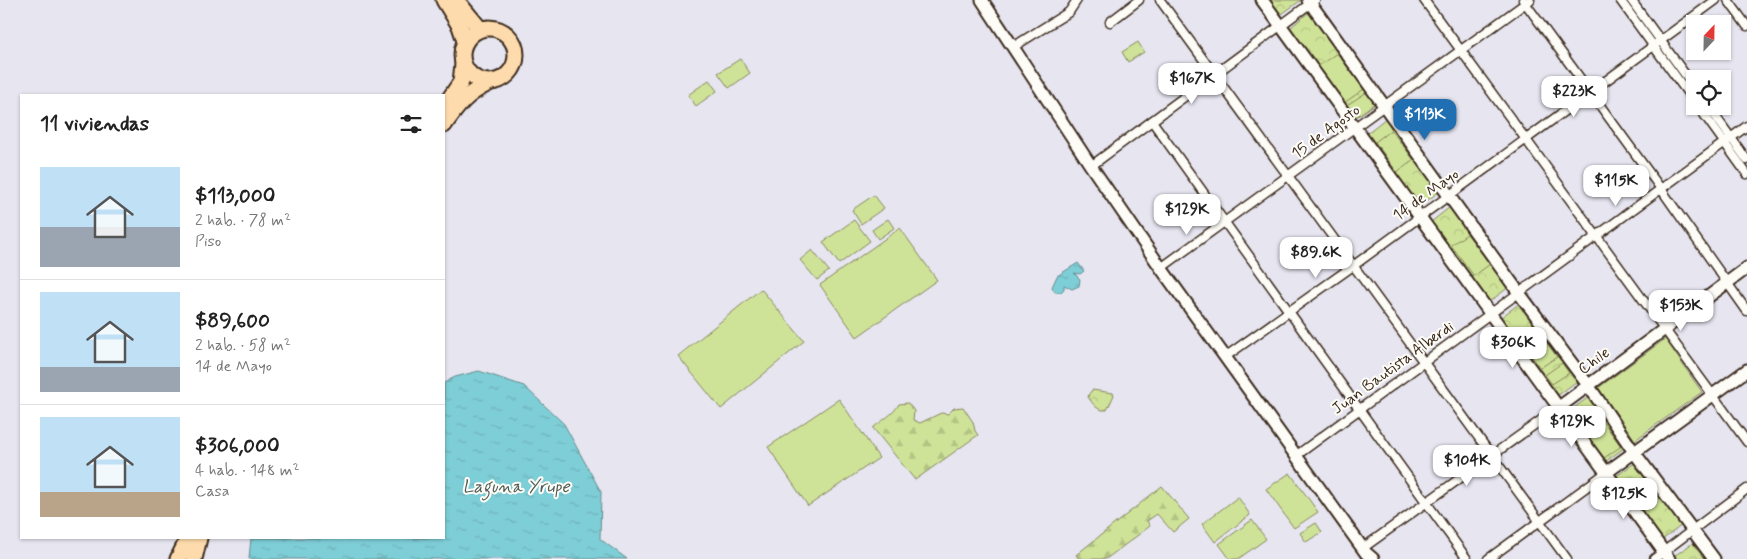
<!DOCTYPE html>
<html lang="es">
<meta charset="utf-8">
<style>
body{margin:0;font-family:Mynerve,sans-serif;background:#f2f2f2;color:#222;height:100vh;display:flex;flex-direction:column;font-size:19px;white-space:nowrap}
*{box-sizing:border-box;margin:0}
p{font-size:16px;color:#767676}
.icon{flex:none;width:28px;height:28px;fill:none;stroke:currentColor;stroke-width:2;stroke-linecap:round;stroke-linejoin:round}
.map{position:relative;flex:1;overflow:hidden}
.drawer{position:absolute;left:20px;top:94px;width:425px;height:445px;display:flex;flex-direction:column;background:#fff;border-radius:0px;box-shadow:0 1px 4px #0004}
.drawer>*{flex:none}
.needle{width:32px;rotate:22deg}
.controls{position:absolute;left:1686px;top:15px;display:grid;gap:10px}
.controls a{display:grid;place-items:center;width:45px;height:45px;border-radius:0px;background:#fff;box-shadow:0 1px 4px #0004;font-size:25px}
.price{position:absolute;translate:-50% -42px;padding:0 11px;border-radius:10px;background:#fff;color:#222;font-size:16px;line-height:32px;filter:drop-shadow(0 1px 2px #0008)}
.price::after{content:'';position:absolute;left:50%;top:30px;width:15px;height:11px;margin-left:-8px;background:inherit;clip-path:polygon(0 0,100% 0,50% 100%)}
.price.on{background:#1f6fb2;color:#fff}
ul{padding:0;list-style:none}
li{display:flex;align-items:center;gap:15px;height:125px;padding:0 20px}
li+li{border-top:1px solid #e0e0e0}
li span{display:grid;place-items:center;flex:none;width:140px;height:100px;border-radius:0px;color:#555}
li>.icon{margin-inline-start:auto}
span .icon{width:60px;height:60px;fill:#fffc;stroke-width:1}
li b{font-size:21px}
h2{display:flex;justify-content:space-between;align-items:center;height:60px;padding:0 20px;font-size:21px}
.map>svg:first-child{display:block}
.forest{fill:url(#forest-firs);stroke:#85865b}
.park{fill:url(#park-crowns);stroke:#85865b}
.pitch{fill:#cfe398;stroke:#85865b}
.water{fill:url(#water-ripples);stroke:#638c8d}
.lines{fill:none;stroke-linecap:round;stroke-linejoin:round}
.street-casing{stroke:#3b2a1e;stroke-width:11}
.secondary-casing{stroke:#3b2a1e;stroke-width:15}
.highway-casing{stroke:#3b2a1e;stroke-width:19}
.street{stroke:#fdfcf7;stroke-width:8}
.secondary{stroke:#fdfcf7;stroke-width:11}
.highway{stroke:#fedbac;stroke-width:15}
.labels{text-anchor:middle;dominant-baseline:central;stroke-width:4;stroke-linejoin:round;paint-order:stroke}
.street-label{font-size:16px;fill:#3b2a1e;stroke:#fdfcf7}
.water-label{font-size:18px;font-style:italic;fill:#4f5b56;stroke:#fdfcf7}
</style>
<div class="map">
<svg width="1747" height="559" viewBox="0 0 1747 559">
<defs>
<pattern id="forest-firs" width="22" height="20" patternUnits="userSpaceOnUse" patternTransform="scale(1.25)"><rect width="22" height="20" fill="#cfe398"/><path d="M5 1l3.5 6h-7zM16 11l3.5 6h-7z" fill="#b3c383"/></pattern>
<pattern id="park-crowns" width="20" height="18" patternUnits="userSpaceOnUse" patternTransform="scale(1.25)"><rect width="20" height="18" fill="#cfe398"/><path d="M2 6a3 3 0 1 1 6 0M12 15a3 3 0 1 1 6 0" fill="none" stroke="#b3c383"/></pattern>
<pattern id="water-ripples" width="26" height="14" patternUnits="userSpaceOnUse" patternTransform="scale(1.25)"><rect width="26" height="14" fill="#7eced7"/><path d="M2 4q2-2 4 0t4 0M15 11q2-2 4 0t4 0" fill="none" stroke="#6eb1b8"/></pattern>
</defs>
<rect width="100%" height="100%" fill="#e6e5f0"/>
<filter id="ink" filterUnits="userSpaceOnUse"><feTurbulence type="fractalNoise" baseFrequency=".02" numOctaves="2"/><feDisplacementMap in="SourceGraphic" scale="10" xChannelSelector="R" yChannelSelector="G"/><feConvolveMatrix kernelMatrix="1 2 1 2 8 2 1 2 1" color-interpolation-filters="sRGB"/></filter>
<g filter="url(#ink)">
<!-- forest -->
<g class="forest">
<path d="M908 403 914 411 913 420 920 423 941 413 948 414 954 408 963 407 973 422 975 431 978 435 915 480 873 428C881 421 894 414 899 404Z"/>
<polygon points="1162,486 1189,519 1173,532 1157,514 1147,521 1150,526 1106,559 1079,559 1076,555"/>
</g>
<!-- park -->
<g class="park">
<polygon points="1268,0 1300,0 1300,1 1279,16"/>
<polygon points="1309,12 1375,104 1355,118 1290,28"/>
<polygon points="1386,118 1439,192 1419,206 1366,134"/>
<polygon points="1450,207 1509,287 1489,302 1431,222"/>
<polygon points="1520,303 1577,381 1557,396 1500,318"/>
<path d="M1092 390 1113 393 1114 395 1107 410C1097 411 1094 405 1088 397L1089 394Z"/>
<polygon points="1589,397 1625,447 1605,462 1568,412"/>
<polygon points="1636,462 1682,525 1662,540 1615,477"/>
<polygon points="1693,543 1704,559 1676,559 1674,556"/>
</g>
<!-- pitch -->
<g class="pitch">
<polygon points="1138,42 1144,52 1128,62 1122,52"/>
<polygon points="1337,53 1364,89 1344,103 1317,67"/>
<polygon points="740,59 750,73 729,88 718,73"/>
<polygon points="709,80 717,91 696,106 688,95"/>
<polygon points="1367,92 1375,103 1356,117 1347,105"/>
<polygon points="1391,130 1414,160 1397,172 1375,142"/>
<polygon points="874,195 884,208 861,224 852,210"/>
<polygon points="888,219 894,228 878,239 872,230"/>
<polygon points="854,220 870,241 839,264 823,242"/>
<polygon points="900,228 937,280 857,337 820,285"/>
<polygon points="1467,234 1490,264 1474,276 1451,245"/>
<polygon points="812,250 829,271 817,280 800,260"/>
<polygon points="761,289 804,341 721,409 678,356"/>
<polygon points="1536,328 1557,357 1540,368 1520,340"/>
<polygon points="1665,339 1702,392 1635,440 1598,388"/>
<polygon points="1562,363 1569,373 1552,384 1545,375"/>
<polygon points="839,399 879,458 808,506 768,447"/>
<polygon points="1597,414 1620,445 1620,447 1604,458 1580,427"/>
<polygon points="1290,473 1318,512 1294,528 1266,489"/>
<polygon points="1238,497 1250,515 1215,542 1202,524"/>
<polygon points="1252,520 1266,539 1238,559 1230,559 1219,544"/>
<polygon points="1316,523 1322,532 1306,542 1300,533"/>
</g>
<!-- water -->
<g class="water">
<polygon points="1078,263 1084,271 1080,274 1074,273 1080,279 1079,286 1072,289 1064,285 1064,289 1061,292 1055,292 1052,287 1057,276"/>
<polygon points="479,371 524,386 564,424 601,492 600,539 627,559 249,559 251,538 444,538 444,383 455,377"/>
</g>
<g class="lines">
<defs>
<g id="street">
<polyline points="1160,0 1567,559"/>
<polyline points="1424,0 1747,442"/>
<polyline points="1523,0 1661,189 1747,311"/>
<polyline points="1620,0 1695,103"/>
<polyline points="1631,0 1695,88"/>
<polyline points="1728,0 1747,26"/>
<polyline points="1110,22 1139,0"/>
<polyline points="1013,47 1069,12 1077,0"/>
<polyline points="1698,106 1747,174"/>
<polyline points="1708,106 1747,160"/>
<polyline points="1152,121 1467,559"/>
<polyline points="1091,166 1315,0"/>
<polyline points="1161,268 1530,0"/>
<polyline points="1225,357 1353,266 1716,0"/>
<polyline points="1297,455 1747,126"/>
<polyline points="1363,548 1558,408"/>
<polyline points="1488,559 1607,472"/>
<polyline points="1654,559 1747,489"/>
</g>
<g id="secondary">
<polyline points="982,0 1091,166 1161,268 1366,553 1373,559"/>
<polyline points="1262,0 1669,559"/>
<polyline points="1308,0 1519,293 1588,385 1634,452 1714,559"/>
<polyline points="1558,408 1747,268"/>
<polyline points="1607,472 1747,370"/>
</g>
<g id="highway">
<polyline points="444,0 460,26 465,41"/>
<polyline points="456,0 480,29"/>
<circle cx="489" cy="55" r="27"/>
<polyline points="444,107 461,82 463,64"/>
<path d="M444 125C458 105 466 94 489 83"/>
<polyline points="178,559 185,545 187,538"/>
<polyline points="194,559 199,538"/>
</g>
</defs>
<!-- street casing -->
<use href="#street" class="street-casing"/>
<!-- secondary casing -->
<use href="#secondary" class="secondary-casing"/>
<!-- highway casing -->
<use href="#highway" class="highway-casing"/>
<!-- street -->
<use href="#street" class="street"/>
<!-- secondary -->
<use href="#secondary" class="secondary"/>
<!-- highway -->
<use href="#highway" class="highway"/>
</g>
</g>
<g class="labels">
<!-- street labels -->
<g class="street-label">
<text transform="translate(1326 132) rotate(-36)">15 de Agosto</text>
<text transform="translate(1426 195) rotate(-36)">14 de Mayo</text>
<text transform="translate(1594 361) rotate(-36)">Chile</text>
<text transform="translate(1393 368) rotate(-36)">Juan Bautista Alberdi</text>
</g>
<!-- water labels -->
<g class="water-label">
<text x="516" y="487">Laguna Yrupe</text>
</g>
</g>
</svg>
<div class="controls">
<a><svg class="needle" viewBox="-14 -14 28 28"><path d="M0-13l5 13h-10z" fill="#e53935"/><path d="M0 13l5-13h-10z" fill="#767676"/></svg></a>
<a><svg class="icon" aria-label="locate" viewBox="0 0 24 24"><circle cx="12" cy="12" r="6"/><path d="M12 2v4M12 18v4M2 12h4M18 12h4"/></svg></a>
</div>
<b class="price" style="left:1192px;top:105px">$167K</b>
<b class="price" style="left:1574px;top:118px">$223K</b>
<b class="price on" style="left:1425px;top:141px">$113K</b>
<b class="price" style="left:1616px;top:207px">$115K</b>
<b class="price" style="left:1187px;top:236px">$129K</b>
<b class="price" style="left:1316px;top:279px">$89.6K</b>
<b class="price" style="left:1681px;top:332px">$153K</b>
<b class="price" style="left:1513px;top:369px">$306K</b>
<b class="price" style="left:1572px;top:448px">$129K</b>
<b class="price" style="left:1467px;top:487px">$104K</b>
<b class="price" style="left:1624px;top:520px">$125K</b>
<section class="drawer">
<h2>11 viviendas<svg class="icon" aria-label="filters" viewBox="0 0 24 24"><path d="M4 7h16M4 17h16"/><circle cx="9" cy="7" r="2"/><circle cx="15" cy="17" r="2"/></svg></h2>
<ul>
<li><span style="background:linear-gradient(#bfe0f5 60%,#9aa5b1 0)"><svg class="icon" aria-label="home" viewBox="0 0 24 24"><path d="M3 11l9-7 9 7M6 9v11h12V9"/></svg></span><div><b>$113,000</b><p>2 hab. · 78 m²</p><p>Piso</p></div></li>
<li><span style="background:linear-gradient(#bfe0f5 75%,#9aa5b1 0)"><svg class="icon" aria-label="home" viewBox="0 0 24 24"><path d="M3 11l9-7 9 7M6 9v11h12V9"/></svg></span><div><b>$89,600</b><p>2 hab. · 58 m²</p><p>14 de Mayo</p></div></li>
<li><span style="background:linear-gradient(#bfe0f5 75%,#b9a48a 0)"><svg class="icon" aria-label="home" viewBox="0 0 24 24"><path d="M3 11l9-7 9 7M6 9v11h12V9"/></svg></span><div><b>$306,000</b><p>4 hab. · 148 m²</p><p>Casa</p></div></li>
</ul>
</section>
</div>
